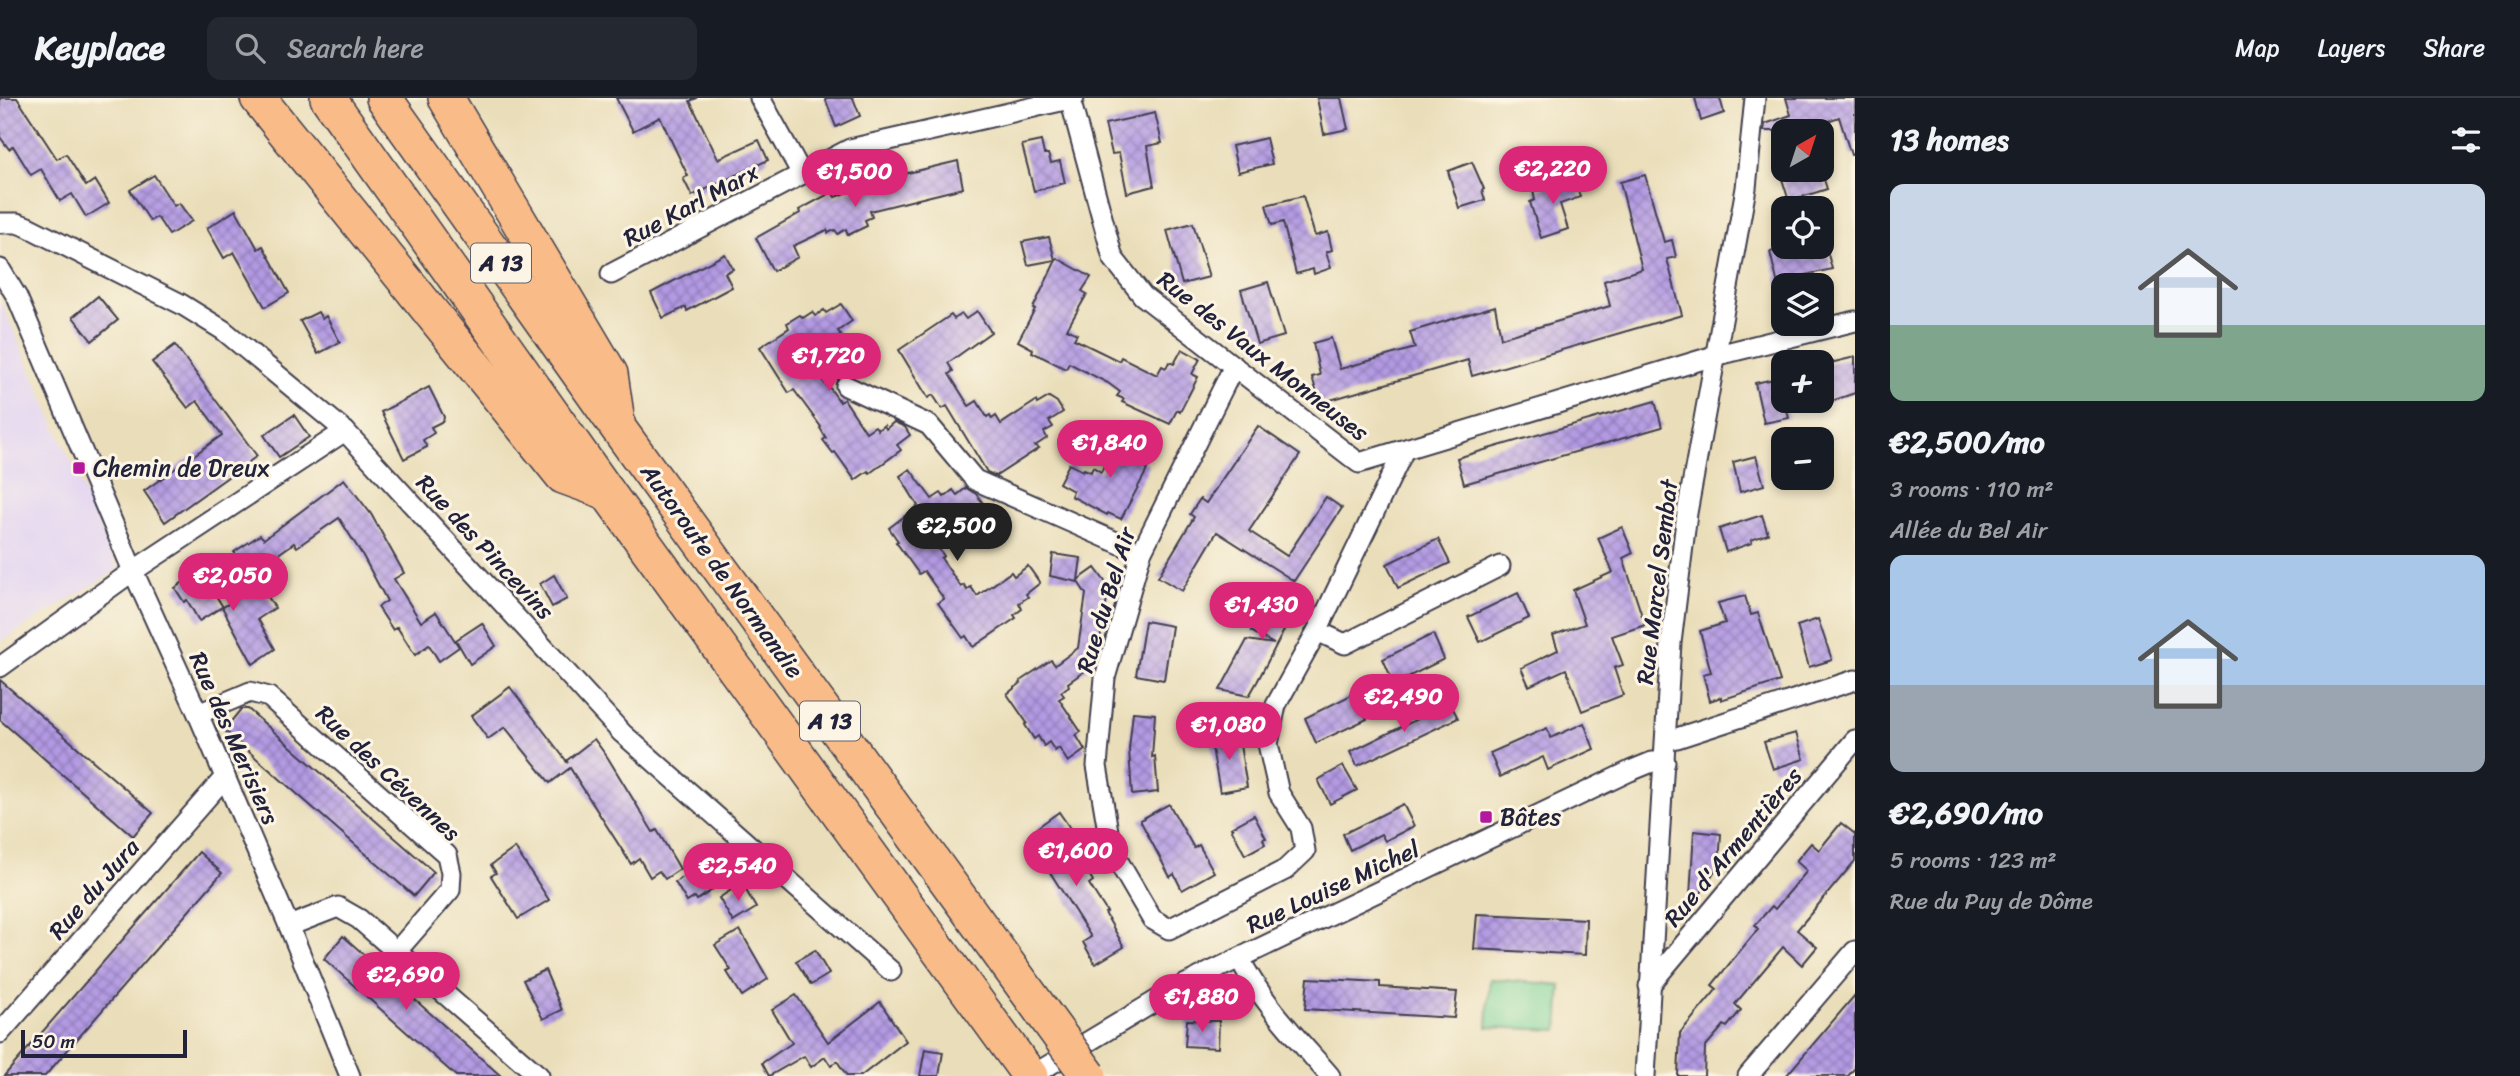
<!DOCTYPE html>
<meta charset="utf-8">
<style>
body{margin:0;font-family:Sriracha,sans-serif;background:#242831;color:#f1f3f6;height:100vh;display:flex;flex-direction:column;font-size:26px;white-space:nowrap}
*{box-sizing:border-box;margin:0}
p{font-size:23px;color:#9ea1a6}
.icon{flex:none;width:38px;height:38px;fill:none;stroke:currentColor;stroke-width:2;stroke-linecap:round;stroke-linejoin:round}
.map{position:relative;flex:1;overflow:hidden}
.details{display:flex;flex-direction:column;background:#171b24;width:665px}
.details>*{flex:none}
.needle{width:46px;rotate:39deg}
.controls{position:absolute;left:1771px;top:21px;display:grid;gap:14px}
.controls a{display:grid;place-items:center;width:63px;height:63px;border-radius:14px;background:#171b24;box-shadow:0 4px 10px #0003;font-size:35px}
.scale{position:absolute;left:21px;bottom:18px;width:166px;box-sizing:border-box;padding-left:7px;border:4px solid #22223b;border-top:0;font-size:19px;line-height:24px;white-space:nowrap;color:#22223b;-webkit-text-stroke:5px #fcf5e5;paint-order:stroke}
.price{position:absolute;translate:-50% -60px;padding:0 16px;border-radius:24px;background:#db2777;color:#fff;font-size:23px;line-height:46px;filter:drop-shadow(0 2px 4px #0008)}
.price::after{content:'';position:absolute;left:50%;top:42px;width:21px;height:16px;margin-left:-10px;background:inherit;clip-path:polygon(0 0,100% 0,50% 100%)}
.price.current{background:#222;color:#fff}
ul{padding:0;list-style:none}
li{display:grid;align-content:center;gap:14px;height:371px;padding:0 35px}
li span{display:grid;place-items:center;height:217px;border-radius:14px;color:#555}
li>.icon{margin-inline-start:auto}
span .icon{width:126px;height:126px;fill:#fffc;stroke-width:1}
li b{font-size:30px}
h2{display:flex;justify-content:space-between;align-items:center;height:84px;padding:0 35px;font-size:30px}
header{display:flex;align-items:center;gap:42px;box-sizing:border-box;height:98px;padding:0 35px;background:#171b24;border-bottom:2px solid #363941}
header strong{font-size:33px}
nav{display:flex;gap:38px;margin-inline-start:auto;font-size:24px}
.search{width:490px;height:63px;background:#242831;display:flex;align-items:center;gap:18px;box-sizing:border-box;padding:0 24px;border-radius:14px;color:#9ea1a6;font-size:26px}
main{display:flex;flex:1;min-height:0}
.map>svg:first-child{display:block}
.built{fill:#e2d4f3}
.park{fill:#7fd396;stroke:#507a68;stroke-width:2}
.building{fill:url(#building-cross-hatch)}
.lines{fill:none;stroke-linecap:round;stroke-linejoin:round}
.street-casing{stroke:#403e4e;stroke-width:23}
.highway-casing{stroke:#403e4e;stroke-width:38}
.street{stroke:#fff;stroke-width:19}
.highway{stroke:#f9bc89;stroke-width:35}
.highway-bridge-casing{stroke:#403e4e;stroke-width:38;stroke-linecap:butt}
.highway-bridge{stroke:#f9bc89;stroke-width:35}
.poi-dot{fill:#b5179e;stroke:#fcf5e5;stroke-width:2.5}
.labels{text-anchor:middle;dominant-baseline:central;stroke-width:6;stroke-linejoin:round;paint-order:stroke}
.shield{fill:#fcf5e5;stroke:#63616e;stroke-width:2}
.shield-label{font-size:23px;font-weight:bold;fill:#22223b}
.street-label{font-size:24px;fill:#22223b;stroke:#fcf5e5}
.poi-label{font-size:24px;fill:#22223b;stroke:#fcf5e5;text-anchor:start}
</style>
<header>
<strong>Keyplace</strong>
<div class="search"><svg class="icon" aria-label="search" viewBox="0 0 24 24"><circle cx="10" cy="10" r="6"/><path d="M15 15l6 6"/></svg>Search here</div>
<nav><a>Map</a><a>Layers</a><a>Share</a></nav>
</header>
<main>
<div class="map">
<svg width="1855" height="978" viewBox="0 0 1855 978">
<defs>
<pattern id="building-cross-hatch" width="8" height="8" patternUnits="userSpaceOnUse" patternTransform="scale(1.75)"><rect width="8" height="8" fill="#b39ae3"/><path d="M0 0l8 8M0 8l8-8" fill="none" stroke="#917db9"/></pattern>
</defs>
<rect width="100%" height="100%" fill="#fcf5e5"/>
<filter id="ink" filterUnits="userSpaceOnUse"><feTurbulence type="fractalNoise" baseFrequency=".0143" numOctaves="2"/><feDisplacementMap in="SourceGraphic" scale="14" xChannelSelector="R" yChannelSelector="G"/><feConvolveMatrix kernelMatrix="1 2 1 2 8 2 1 2 1" color-interpolation-filters="sRGB"/></filter>
<filter id="wash" filterUnits="userSpaceOnUse"><feTurbulence type="fractalNoise" baseFrequency=".00686" numOctaves="4" result="noise"/><feDisplacementMap in="SourceGraphic" scale="28" xChannelSelector="R" yChannelSelector="G"/><feGaussianBlur stdDeviation="1.57" result="paint"/><feColorMatrix in="noise" values="0 0 0 0 0 0 0 0 0 0 0 0 0 0 0 0 0 1.4 0 .05"/><feComposite in="paint" operator="in"/></filter>
<g filter="url(#wash)">
<rect width="100%" height="100%" fill="#eadeba"/>
<!-- built -->
<polygon class="built" points="0,202 118,471 0,544"/>
<!-- park -->
<polygon class="park" points="1490,881 1561,887 1558,932 1487,929"/>
<g id="blocks">
<!-- building -->
<g class="building">
<polygon points="0,0 17,0 57,61 66,56 86,88 95,82 109,105 86,119 72,96 60,103 41,71 31,77 13,48 9,51 0,39"/>
<polygon points="616,0 697,0 690,3 718,61 759,42 768,62 692,98 683,80 688,78 660,19 633,33"/>
<polygon points="825,0 853,0 860,18 836,29"/>
<polygon points="1317,0 1341,0 1348,31 1324,36"/>
<polygon points="1695,0 1720,0 1724,15 1701,23"/>
<polygon points="1786,0 1855,0 1855,56 1851,57 1839,19 1800,33 1764,33 1765,26 1791,17"/>
<polygon points="1155,15 1162,45 1147,48 1154,88 1127,95 1119,55 1112,56 1105,26"/>
<polygon points="1266,40 1272,66 1238,74 1232,48"/>
<polygon points="1041,43 1044,56 1048,56 1051,65 1060,63 1065,85 1034,93 1022,47"/>
<polygon points="958,63 963,90 870,113 872,119 865,122 867,128 848,137 846,131 838,136 835,132 828,135 827,132 793,148 798,159 773,173 756,140 800,115 799,112 832,94 835,99 871,86 870,84"/>
<polygon points="1472,64 1484,91 1482,92 1485,102 1459,110 1448,73"/>
<polygon points="1796,72 1821,72 1827,91 1789,103 1782,81 1797,76"/>
<polygon points="154,77 174,108 179,105 192,123 169,137 157,119 150,123 130,92"/>
<polygon points="1645,77 1664,144 1672,142 1676,159 1667,161 1682,217 1472,278 1468,262 1320,305 1312,279 1320,277 1313,245 1331,240 1340,271 1415,250 1410,234 1495,208 1501,240 1610,208 1604,183 1642,171 1620,84"/>
<polygon points="1574,80 1580,99 1560,106 1568,131 1541,140 1530,104 1535,102 1533,93"/>
<polygon points="1303,98 1315,138 1328,134 1332,152 1326,154 1331,170 1314,176 1313,171 1296,176 1283,124 1272,127 1266,107"/>
<polygon points="236,112 258,151 263,148 289,195 265,209 234,154 224,160 207,130"/>
<polygon points="1193,125 1209,179 1182,186 1167,132"/>
<polygon points="1049,139 1055,162 1028,167 1022,144"/>
<polygon points="1792,149 1826,149 1832,171 1801,178 1803,187 1778,187 1770,154"/>
<polygon points="725,156 733,171 725,175 732,189 687,213 686,209 663,220 651,195"/>
<polygon points="1057,160 1091,179 1082,193 1087,196 1067,231 1077,236 1074,241 1119,263 1121,259 1157,277 1162,268 1166,270 1169,264 1174,266 1182,251 1200,261 1192,276 1198,279 1180,314 1177,312 1170,326 1122,304 1124,301 1117,298 1120,294 1108,285 1069,265 1066,271 1032,254 1033,251 1018,243 1035,211 1033,210"/>
<polygon points="1268,184 1284,238 1257,246 1241,192"/>
<polygon points="98,198 118,222 92,243 73,219"/>
<polygon points="841,206 852,223 838,233 841,237 807,260 828,290 829,289 840,304 844,301 866,334 875,328 878,332 884,327 886,331 894,324 905,329 910,337 897,347 901,352 870,375 868,373 855,382 835,354 833,355 823,342 826,340 820,330 821,329 794,292 789,295 760,249 789,230 787,225 800,217 803,220 812,214 815,218 824,212 826,215"/>
<polygon points="977,213 991,234 948,265 953,273 949,276 969,308 977,303 987,319 990,317 992,321 996,318 1001,326 1036,303 1037,306 1049,299 1057,304 1063,314 1049,323 1053,329 1044,334 1047,340 1035,348 1039,350 996,378 987,374 947,308 942,311 933,297 928,300 899,252 951,217 954,221 962,216 966,221"/>
<polygon points="318,214 322,221 326,218 340,244 318,256 300,223"/>
<polygon points="175,247 257,358 165,424 144,393 222,337 197,303 188,310 152,264"/>
<polygon points="1855,259 1855,295 1829,304 1822,267"/>
<polygon points="1779,280 1789,320 1764,325 1755,285"/>
<polygon points="429,289 444,319 443,323 431,329 434,335 423,342 427,349 404,361 381,314"/>
<polygon points="1655,303 1662,329 1464,386 1457,360"/>
<polygon points="294,317 309,339 279,359 264,337"/>
<polygon points="1258,328 1300,357 1249,433 1287,458 1326,399 1342,410 1294,483 1217,434 1182,493 1158,479 1194,419 1190,416 1200,401 1206,405"/>
<polygon points="1120,338 1148,353 1143,363 1148,366 1146,374 1121,421 1108,415 1107,417 1071,398 1073,393 1059,385 1069,366 1083,373 1084,371 1091,374 1093,369 1101,374"/>
<polygon points="1756,358 1764,387 1740,394 1733,364"/>
<polygon points="910,371 932,401 941,395 944,399 953,392 957,397 966,390 976,396 983,405 969,415 972,418 938,443 942,448 938,450 944,458 941,460 961,489 964,487 967,492 971,489 977,498 1011,474 1014,478 1028,468 1040,485 1026,496 1028,499 1019,505 1022,511 1014,517 1016,520 973,549 966,538 963,540 938,505 944,501 924,473 919,476 896,444 898,443 889,430 918,408 900,378"/>
<polygon points="344,381 371,416 404,475 394,481 421,524 436,514 459,549 439,563 429,547 415,557 397,529 393,532 378,509 387,503 363,458 339,420 297,449 294,445 249,477 234,454 260,437 264,441"/>
<polygon points="1762,417 1768,436 1751,442 1752,445 1726,454 1719,431"/>
<polygon points="1622,429 1633,455 1623,460 1645,527 1612,538 1623,567 1614,570 1623,597 1582,613 1566,571 1529,588 1521,570 1558,552 1553,537 1585,526 1573,492 1613,474 1598,440"/>
<polygon points="1438,441 1450,465 1398,490 1387,466"/>
<polygon points="1053,456 1081,460 1078,482 1095,470 1109,489 1096,565 1068,585 1069,588 1061,594 1064,598 1059,601 1081,634 1076,637 1085,652 1068,664 1059,650 1055,653 1049,644 1044,648 1038,638 1034,641 1025,627 1027,625 1007,596 1021,585 1020,583 1051,562 1055,567 1078,550 1086,496 1078,484 1050,478"/>
<polygon points="200,472 223,509 260,486 275,510 258,521 275,551 253,566 222,509 199,523 187,502 184,504 175,490"/>
<polygon points="554,477 567,501 552,509 540,486"/>
<polygon points="1276,487 1301,500 1257,584 1249,598 1220,592 1247,542 1274,546 1251,533"/>
<polygon points="1518,495 1529,520 1480,544 1468,519"/>
<polygon points="1745,498 1751,517 1758,515 1780,583 1721,602 1721,599 1710,603 1703,576 1711,574 1700,533 1725,525 1718,505"/>
<polygon points="1818,521 1832,562 1809,569 1797,528"/>
<polygon points="1145,523 1172,528 1164,582 1136,577"/>
<polygon points="482,525 496,548 470,566 456,542"/>
<polygon points="1433,536 1444,561 1394,586 1383,561"/>
<polygon points="0,582 153,715 133,738 0,622"/>
<polygon points="510,589 568,665 566,663 594,641 608,660 653,734 657,732 680,771 665,781 659,773 650,779 639,760 631,766 570,670 550,685 505,629 488,641 471,618"/>
<polygon points="1355,595 1367,621 1316,645 1305,620"/>
<polygon points="1450,605 1458,620 1357,668 1350,654"/>
<polygon points="241,611 248,611 434,774 414,798 224,632"/>
<polygon points="1133,614 1155,616 1152,659 1155,658 1158,694 1132,697 1129,651"/>
<polygon points="1584,625 1594,651 1548,672 1543,659 1500,679 1490,655 1547,630 1551,640"/>
<polygon points="1238,635 1247,689 1220,694 1210,639"/>
<polygon points="1796,635 1804,661 1773,671 1764,644"/>
<polygon points="1343,668 1357,692 1330,706 1318,682"/>
<polygon points="1169,706 1194,750 1199,747 1214,774 1182,792 1174,776 1170,779 1140,722"/>
<polygon points="1403,706 1414,728 1385,743 1381,736 1350,752 1343,736"/>
<polygon points="1059,714 1070,730 1060,737 1078,767 1082,764 1093,783 1089,786 1107,814 1105,815 1124,849 1095,866 1083,844 1091,839 1029,741 1040,733 1038,729"/>
<polygon points="1254,717 1266,740 1263,741 1265,746 1245,757 1231,730"/>
<polygon points="1841,725 1855,736 1855,763 1797,832 1817,849 1802,867 1783,849 1735,906 1741,912 1727,929 1724,927 1705,949 1704,978 1678,978 1680,935 1717,891 1712,887 1758,831 1755,827 1772,808 1775,811 1807,773 1796,763 1811,745 1819,752"/>
<polygon points="1694,733 1721,736 1719,766 1689,814"/>
<polygon points="515,750 549,802 518,821 491,778 496,775 491,767"/>
<polygon points="199,754 222,775 45,978 4,978"/>
<polygon points="699,769 712,792 697,802 695,799 687,804 675,784"/>
<polygon points="742,785 756,810 733,824 719,800"/>
<polygon points="1477,816 1586,821 1585,857 1474,851"/>
<polygon points="740,832 768,881 742,898 727,874 731,872 715,847"/>
<polygon points="343,838 501,978 456,978 324,861"/>
<polygon points="815,852 829,876 811,887 796,863"/>
<polygon points="545,872 562,912 543,921 523,882"/>
<polygon points="1308,880 1380,884 1380,889 1457,894 1454,920 1305,911"/>
<polygon points="796,897 828,944 880,904 906,943 861,978 847,978 837,963 831,968 825,959 811,969 804,958 769,978 762,965 792,945 772,912"/>
<polygon points="1855,897 1855,970 1848,978 1786,978"/>
<polygon points="1187,922 1219,923 1218,950 1185,948"/>
<polygon points="925,951 943,954 939,978 920,978"/>
</g>
</g>
</g>
<g filter="url(#ink)">
<use href="#blocks" fill-opacity="0" stroke="#403e4e" stroke-width="2"/>
<g class="lines">
<defs>
<g id="street">
<polyline points="760,0 802,76"/>
<polyline points="1070,1 1113,160 1143,198 1359,365 1714,258 1855,223"/>
<polyline points="0,125 17,125 28,129 181,206 223,232 345,333 622,635 891,873"/>
<polyline points="0,171 17,199 133,473 198,616 289,828 350,978"/>
<polyline points="611,176 850,51 1074,0"/>
<polyline points="1234,268 1141,455 1105,580 1097,668 1111,751 1152,821 1169,831 1285,772 1305,753 1301,730 1279,695 1268,646 1276,607 1317,533 1404,352"/>
<polyline points="846,288 929,327 975,382 1141,455"/>
<polyline points="1317,533 1345,546 1500,468"/>
<polyline points="0,569 133,473 345,333"/>
<polyline points="198,616 250,594 269,599 447,757 451,775 450,792 396,854"/>
<polyline points="1666,642 1677,640 1855,582"/>
<polyline points="289,828 338,809 359,821 539,978"/>
<path d="M1240 861C1262 905 1298 941 1330 978"/>
<polyline points="1649,888 1855,642"/>
<polyline points="0,935 225,679"/>
<polyline points="1031,978 1174,892 1204,877 1630,673 1652,664 1665,664"/>
<polyline points="1645,978 1671,545 1687,415 1746,90 1755,0"/>
<polyline points="1748,978 1855,853"/>
</g>
<g id="highway">
<polyline points="258,0 563,378 607,394"/>
<polyline points="328,0 607,394 1030,978"/>
<polyline points="384,0 618,330 1043,915"/>
<polyline points="446,0 610,276 617,324"/>
</g>
</defs>
<!-- street casing -->
<use href="#street" class="street-casing"/>
<!-- highway casing -->
<use href="#highway" class="highway-casing"/>
<!-- street -->
<use href="#street" class="street"/>
<!-- highway -->
<use href="#highway" class="highway"/>
<defs>
<polyline id="highway-bridge" points="1043,915 1089,978"/>
</defs>
<!-- highway-bridge casing -->
<use href="#highway-bridge" class="highway-bridge-casing"/>
<!-- highway-bridge -->
<use href="#highway-bridge" class="highway-bridge"/>
</g>
</g>
<!-- markers -->
<g class="poi-dot">
<rect x="72" y="363" width="14" height="14" rx="3.5"/>
<rect x="1479" y="712" width="14" height="14" rx="3.5"/>
</g>
<g class="labels">
<!-- shield labels -->
<g class="shield">
<rect x="471" y="145.5" width="60" height="39" rx="5"/>
<rect x="800" y="603.5" width="60" height="39" rx="5"/>
</g>
<g class="shield-label">
<text x="501" y="165">A 13</text>
<text x="830" y="623">A 13</text>
</g>
<!-- street labels -->
<g class="street-label">
<text transform="translate(691 107) rotate(-28)">Rue Karl Marx</text>
<text transform="translate(1263 258) rotate(38)">Rue des Vaux Monneuses</text>
<text transform="translate(485 449) rotate(47)">Rue des Pincevins</text>
<text transform="translate(722 473) rotate(54)">Autoroute de Normandie</text>
<text transform="translate(1657 484) rotate(-83)">Rue Marcel Sembat</text>
<text transform="translate(1106 502) rotate(-73)">Rue du Bel Air</text>
<text transform="translate(234 640) rotate(66)">Rue des Merisiers</text>
<text transform="translate(388 675) rotate(43)">Rue des Cévennes</text>
<text transform="translate(1733 749) rotate(-50)">Rue d'Armentières</text>
<text transform="translate(1333 789) rotate(-25)">Rue Louise Michel</text>
<text transform="translate(94 791) rotate(-49)">Rue du Jura</text>
</g>
<!-- poi labels -->
<g class="poi-label">
<text x="93" y="370">Chemin de Dreux</text>
<text x="1500" y="719">Bâtes</text>
</g>
</g>
</svg>
<div class="controls">
<a><svg class="needle" viewBox="-14 -14 28 28"><path d="M0-13l5 13h-10z" fill="#e53935"/><path d="M0 13l5-13h-10z" fill="#9ea1a6"/></svg></a>
<a><svg class="icon" aria-label="locate" viewBox="0 0 24 24"><circle cx="12" cy="12" r="6"/><path d="M12 2v4M12 18v4M2 12h4M18 12h4"/></svg></a>
<a><svg class="icon" aria-label="layers" viewBox="0 0 24 24"><path d="M12 4l9 5-9 5-9-5zM3 14l9 5 9-5"/></svg></a>
<a>+</a>
<a>−</a>
</div>
<div class="scale">50 m</div>
<b class="price" style="left:1553px;top:108px">€2,220</b>
<b class="price" style="left:855px;top:111px">€1,500</b>
<b class="price" style="left:829px;top:295px">€1,720</b>
<b class="price" style="left:1110px;top:382px">€1,840</b>
<b class="price current" style="left:957px;top:465px">€2,500</b>
<b class="price" style="left:233px;top:515px">€2,050</b>
<b class="price" style="left:1262px;top:544px">€1,430</b>
<b class="price" style="left:1404px;top:636px">€2,490</b>
<b class="price" style="left:1229px;top:664px">€1,080</b>
<b class="price" style="left:1076px;top:790px">€1,600</b>
<b class="price" style="left:738px;top:805px">€2,540</b>
<b class="price" style="left:406px;top:914px">€2,690</b>
<b class="price" style="left:1202px;top:936px">€1,880</b>
</div>
<section class="details">
<h2>13 homes<svg class="icon" aria-label="filters" viewBox="0 0 24 24"><path d="M4 7h16M4 17h16"/><circle cx="9" cy="7" r="2"/><circle cx="15" cy="17" r="2"/></svg></h2>
<ul>
<li><span style="background:linear-gradient(#c9d6e8 65%,#7fa58c 0)"><svg class="icon" aria-label="home" viewBox="0 0 24 24"><path d="M3 11l9-7 9 7M6 9v11h12V9"/></svg></span><div><b>€2,500/mo</b><p>3 rooms · 110 m²</p><p>Allée du Bel Air</p></div></li>
<li><span style="background:linear-gradient(#a9c7e8 60%,#9aa5b1 0)"><svg class="icon" aria-label="home" viewBox="0 0 24 24"><path d="M3 11l9-7 9 7M6 9v11h12V9"/></svg></span><div><b>€2,690/mo</b><p>5 rooms · 123 m²</p><p>Rue du Puy de Dôme</p></div></li>
</ul>
</section>
</main>
